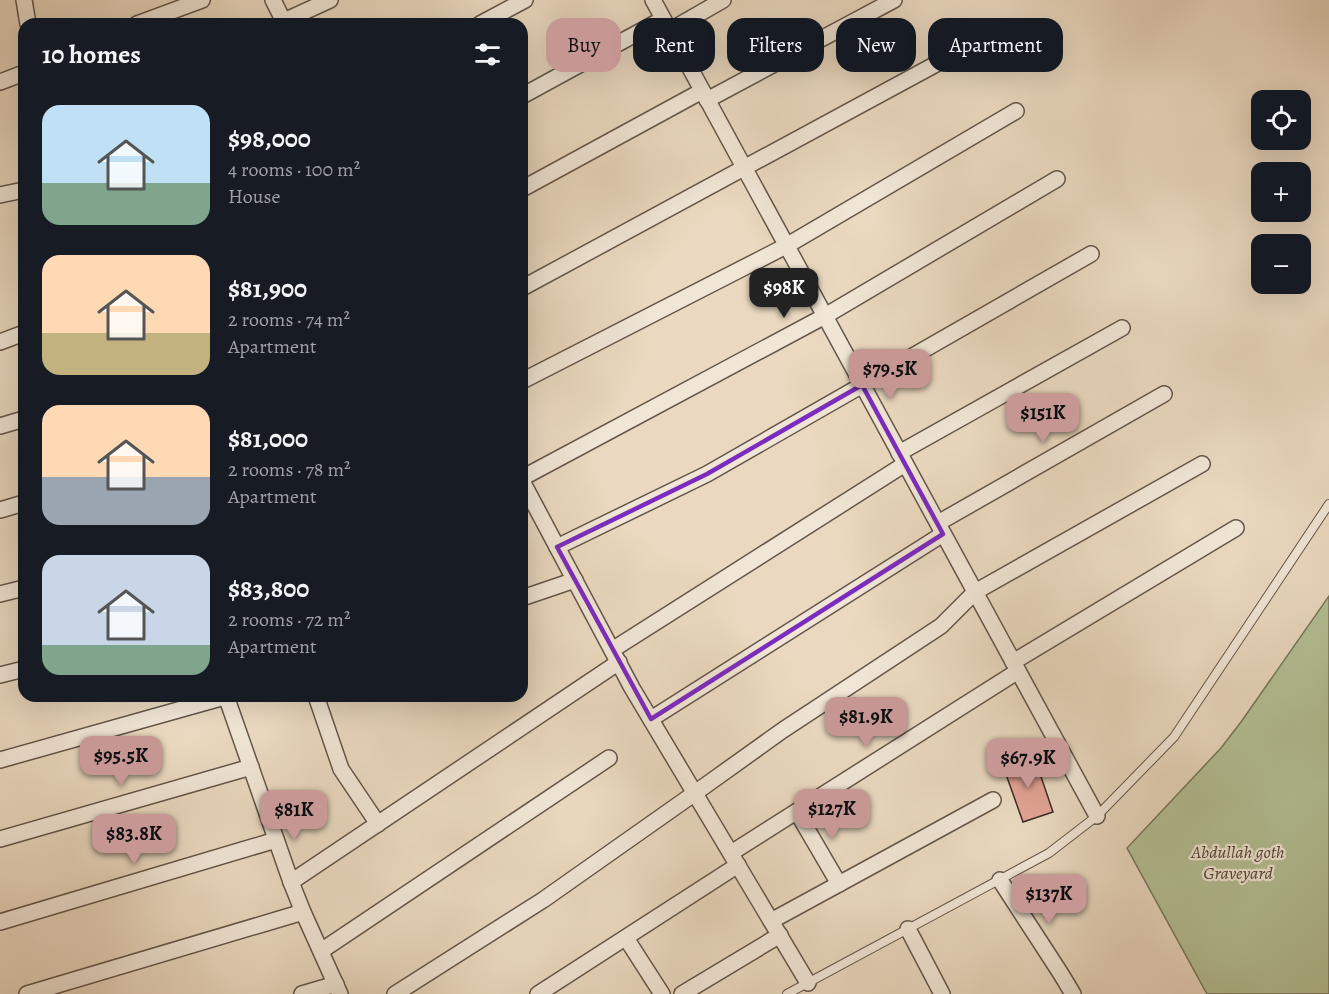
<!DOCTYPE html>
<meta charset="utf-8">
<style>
body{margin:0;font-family:Alegreya,serif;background:#242831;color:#f1f3f6;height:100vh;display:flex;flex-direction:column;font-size:22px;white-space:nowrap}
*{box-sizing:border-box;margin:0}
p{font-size:20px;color:#9ea1a6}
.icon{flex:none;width:33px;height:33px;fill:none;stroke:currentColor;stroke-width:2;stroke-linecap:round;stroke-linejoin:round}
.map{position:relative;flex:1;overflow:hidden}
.sheet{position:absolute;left:18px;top:18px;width:510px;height:684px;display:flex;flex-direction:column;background:#171b24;border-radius:18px;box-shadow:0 6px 24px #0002}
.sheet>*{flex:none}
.guide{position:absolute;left:546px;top:18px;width:570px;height:54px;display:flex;gap:12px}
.buttons{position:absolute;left:1251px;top:90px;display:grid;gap:12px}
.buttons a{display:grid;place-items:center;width:60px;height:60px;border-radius:12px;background:#171b24;box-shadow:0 6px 24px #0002;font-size:30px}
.price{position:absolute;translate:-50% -51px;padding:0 14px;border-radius:12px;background:#c59692;color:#111;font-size:20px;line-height:39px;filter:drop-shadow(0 2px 3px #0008)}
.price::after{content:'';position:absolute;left:50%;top:36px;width:18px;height:14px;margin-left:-9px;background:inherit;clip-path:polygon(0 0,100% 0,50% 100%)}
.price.on{background:#222;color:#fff}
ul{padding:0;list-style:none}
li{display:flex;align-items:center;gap:18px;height:150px;padding:0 24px}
li span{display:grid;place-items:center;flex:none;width:168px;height:120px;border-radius:18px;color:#555}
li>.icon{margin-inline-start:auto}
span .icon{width:72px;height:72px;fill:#fffc;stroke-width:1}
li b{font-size:26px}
h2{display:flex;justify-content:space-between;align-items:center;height:72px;padding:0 24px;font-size:26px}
.pill{padding:0 21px;border-radius:18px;background:#171b24;box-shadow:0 6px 24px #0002;font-size:21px;line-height:54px}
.pill.on{background:#c59692;color:#111}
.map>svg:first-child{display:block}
.green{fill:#b4c095;stroke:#76765c;stroke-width:1.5}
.building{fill:#e3a496;stroke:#382b23;stroke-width:1.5}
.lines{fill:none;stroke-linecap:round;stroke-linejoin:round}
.lane-casing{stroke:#64564a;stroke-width:10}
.street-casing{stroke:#64564a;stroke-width:18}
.lane{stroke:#f1e6d6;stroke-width:8}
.street{stroke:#f1e6d6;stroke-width:15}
.marked{fill:none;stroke:#7b2cbf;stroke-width:4.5;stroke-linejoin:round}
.labels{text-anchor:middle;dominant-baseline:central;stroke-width:4.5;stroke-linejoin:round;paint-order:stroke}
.park-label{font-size:18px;font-style:italic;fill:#51493a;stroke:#f1e6d6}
</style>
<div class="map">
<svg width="1329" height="994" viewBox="0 0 1329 994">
<rect width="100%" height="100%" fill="#ead9c0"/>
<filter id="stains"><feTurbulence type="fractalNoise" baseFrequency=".00333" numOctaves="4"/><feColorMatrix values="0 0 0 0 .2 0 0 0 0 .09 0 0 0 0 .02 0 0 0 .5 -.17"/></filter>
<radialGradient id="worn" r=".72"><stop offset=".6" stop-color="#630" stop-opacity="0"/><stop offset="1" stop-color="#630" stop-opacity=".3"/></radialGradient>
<!-- green -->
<polygon class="green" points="1329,596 1329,994 1207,994 1127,848 1221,748 1241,722"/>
<!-- building -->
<polygon class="building" points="1034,756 1053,812 1023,822 1003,766"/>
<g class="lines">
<defs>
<polyline id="lane" points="787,994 1049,853 1097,816 1174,737 1329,504"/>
<g id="street">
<polyline points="24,0 28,24"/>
<polyline points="273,0 285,24"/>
<polyline points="653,0 1097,816"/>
<polyline points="284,21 330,0"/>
<polyline points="137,24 202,0"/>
<polyline points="480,24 525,0"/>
<polyline points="669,31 723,0"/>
<polyline points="0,82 24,73"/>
<polyline points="522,96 663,19"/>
<polyline points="707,100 894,0"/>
<polyline points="522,189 702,91"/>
<polyline points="0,195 24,190"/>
<polyline points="522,288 986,37"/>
<polyline points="0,342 24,333"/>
<polyline points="522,381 786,246 1016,111"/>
<polyline points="0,426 24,419"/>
<polyline points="899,453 1122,328"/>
<polyline points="522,478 825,316 1057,179"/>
<polyline points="522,481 632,688 808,983"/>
<polyline points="0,510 24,503"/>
<polyline points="938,523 1164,394"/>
<polyline points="557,547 707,474 1091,254"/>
<polyline points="0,594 24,588"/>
<polyline points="522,598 575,580"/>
<polyline points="612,650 905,464"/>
<polyline points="1013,662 1236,528"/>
<polyline points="0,675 24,669"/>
<polyline points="226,696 291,882 303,912 340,994"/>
<polyline points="316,696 341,769 378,824"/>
<polyline points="651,719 943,534"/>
<polyline points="0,760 228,696"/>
<polyline points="797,812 839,884"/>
<polyline points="0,839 251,767"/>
<polyline points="731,853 1018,671"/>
<polyline points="1000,880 1061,974 1073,994"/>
<polyline points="291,882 619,662"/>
<polyline points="771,921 993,800"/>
<polyline points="0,922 276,840"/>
<polyline points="908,929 942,994"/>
<polyline points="626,938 662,994"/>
<polyline points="321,951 609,758"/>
<polyline points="27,994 303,912"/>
<polyline points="302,994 336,984"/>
<polyline points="395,994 543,900 695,793 783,730 941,626 975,592 1202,464"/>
<polyline points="538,994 738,865"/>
<polyline points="682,994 780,935"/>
</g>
</defs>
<!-- lane casing -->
<use href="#lane" class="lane-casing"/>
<!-- street casing -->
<use href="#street" class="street-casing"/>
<!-- lane -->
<use href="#lane" class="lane"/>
<!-- street -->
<use href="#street" class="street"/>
</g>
<!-- marked area -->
<path class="marked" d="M862 385 943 534 651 719 557 547 707 474Z"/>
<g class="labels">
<!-- park labels -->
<g class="park-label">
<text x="1238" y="852">Abdullah goth<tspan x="1238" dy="21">Graveyard</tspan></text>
</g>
</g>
<rect width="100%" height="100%" filter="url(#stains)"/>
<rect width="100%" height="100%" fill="url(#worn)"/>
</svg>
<div class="buttons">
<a><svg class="icon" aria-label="locate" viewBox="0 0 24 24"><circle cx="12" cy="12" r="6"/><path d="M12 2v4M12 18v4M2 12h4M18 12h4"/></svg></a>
<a>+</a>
<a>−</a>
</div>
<b class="price on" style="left:784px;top:319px">$98K</b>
<b class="price" style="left:890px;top:400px">$79.5K</b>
<b class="price" style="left:1043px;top:444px">$151K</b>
<b class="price" style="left:866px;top:748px">$81.9K</b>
<b class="price" style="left:121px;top:787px">$95.5K</b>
<b class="price" style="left:1028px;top:789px">$67.9K</b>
<b class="price" style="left:832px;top:840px">$127K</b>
<b class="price" style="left:294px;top:841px">$81K</b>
<b class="price" style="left:134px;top:865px">$83.8K</b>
<b class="price" style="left:1049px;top:925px">$137K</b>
<div class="guide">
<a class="pill on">Buy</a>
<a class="pill">Rent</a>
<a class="pill">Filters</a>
<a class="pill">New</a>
<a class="pill">Apartment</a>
</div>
<section class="sheet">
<h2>10 homes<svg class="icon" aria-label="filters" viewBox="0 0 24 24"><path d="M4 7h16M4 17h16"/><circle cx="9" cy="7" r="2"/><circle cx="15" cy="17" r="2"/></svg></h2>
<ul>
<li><span style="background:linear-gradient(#bfe0f5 65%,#7fa58c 0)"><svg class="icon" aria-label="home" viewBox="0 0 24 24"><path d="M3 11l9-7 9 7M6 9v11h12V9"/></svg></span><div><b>$98,000</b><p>4 rooms · 100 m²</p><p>House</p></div></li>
<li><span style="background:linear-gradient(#ffd9b3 65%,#c2b280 0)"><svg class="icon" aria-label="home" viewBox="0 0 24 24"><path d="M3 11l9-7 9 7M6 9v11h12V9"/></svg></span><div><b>$81,900</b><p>2 rooms · 74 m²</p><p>Apartment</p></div></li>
<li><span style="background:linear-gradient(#ffd9b3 60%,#9aa5b1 0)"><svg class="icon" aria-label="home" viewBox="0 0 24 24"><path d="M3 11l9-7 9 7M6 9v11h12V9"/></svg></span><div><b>$81,000</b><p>2 rooms · 78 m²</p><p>Apartment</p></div></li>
<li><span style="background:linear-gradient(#c9d6e8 75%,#7fa58c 0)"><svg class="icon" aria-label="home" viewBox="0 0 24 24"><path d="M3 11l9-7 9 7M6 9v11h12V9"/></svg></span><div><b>$83,800</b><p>2 rooms · 72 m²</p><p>Apartment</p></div></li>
</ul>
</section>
</div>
